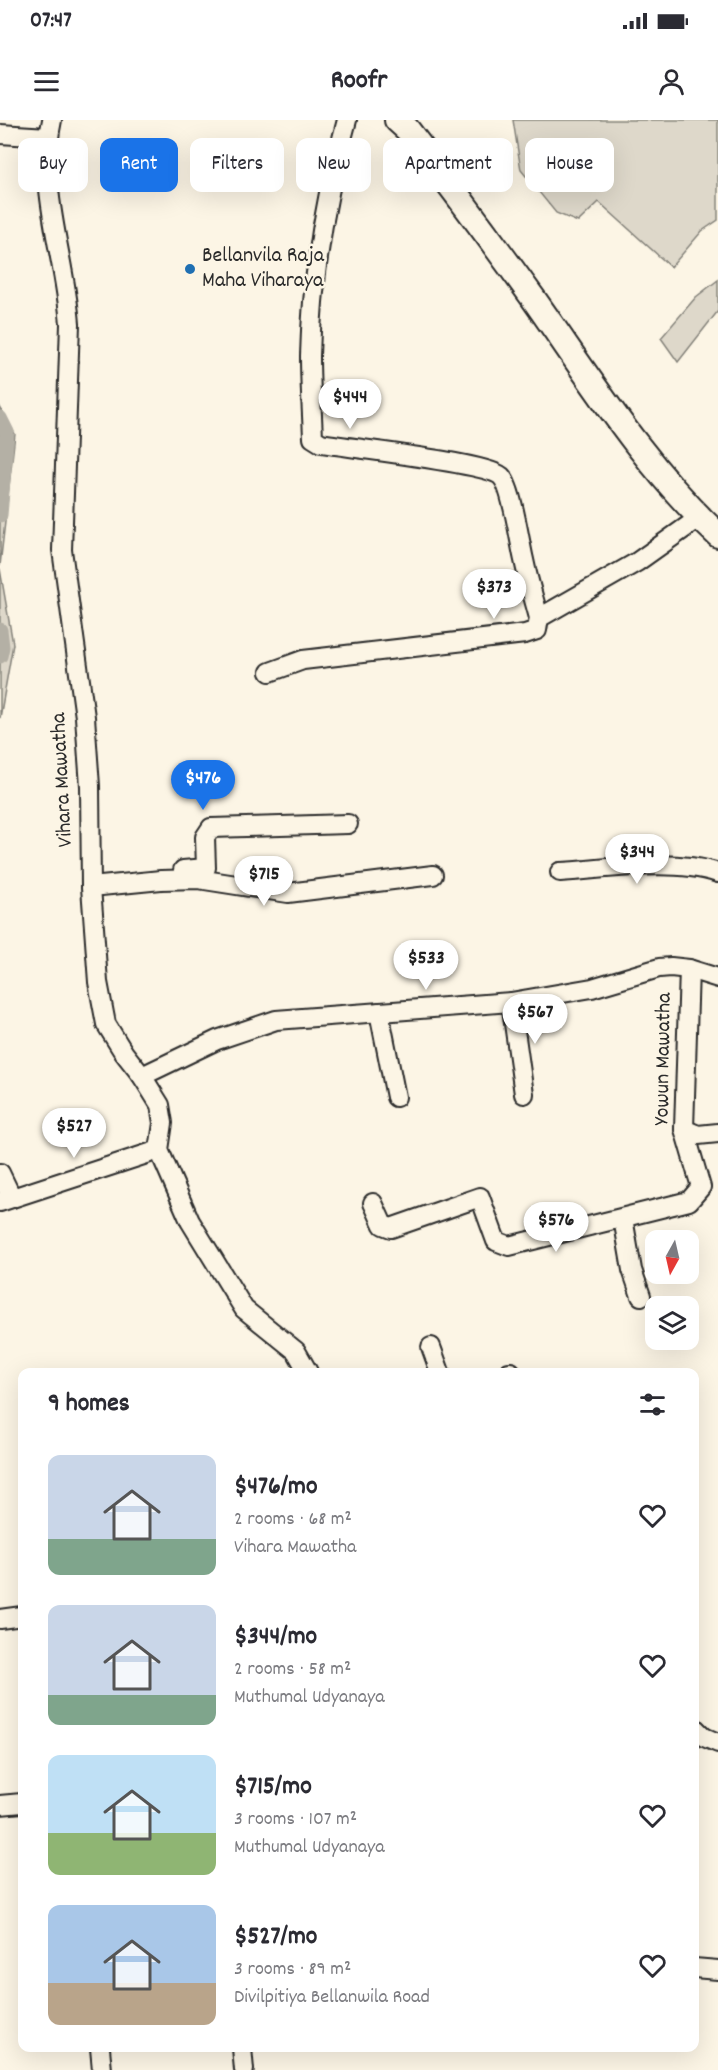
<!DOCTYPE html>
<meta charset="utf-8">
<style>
body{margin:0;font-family:Dekko,sans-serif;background:#f7f7f7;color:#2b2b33;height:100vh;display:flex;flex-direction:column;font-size:22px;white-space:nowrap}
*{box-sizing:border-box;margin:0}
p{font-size:20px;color:#7c7c81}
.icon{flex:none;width:33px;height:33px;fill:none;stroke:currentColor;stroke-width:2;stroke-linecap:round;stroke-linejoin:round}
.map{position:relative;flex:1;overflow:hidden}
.side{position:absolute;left:18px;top:1248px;width:681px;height:684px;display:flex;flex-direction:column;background:#fff;border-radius:12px;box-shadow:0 6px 24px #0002}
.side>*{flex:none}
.hud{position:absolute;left:18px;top:18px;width:682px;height:54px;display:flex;gap:12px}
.needle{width:39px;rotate:188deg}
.controls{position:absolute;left:645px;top:1110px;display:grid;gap:12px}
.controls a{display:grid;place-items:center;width:54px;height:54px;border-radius:12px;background:#fff;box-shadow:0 6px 24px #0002;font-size:30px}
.price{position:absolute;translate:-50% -51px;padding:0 14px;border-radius:21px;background:#fff;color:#222;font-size:20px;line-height:39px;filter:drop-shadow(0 2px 3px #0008)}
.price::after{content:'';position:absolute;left:50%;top:36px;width:18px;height:14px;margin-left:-9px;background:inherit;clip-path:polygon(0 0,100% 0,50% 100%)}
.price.on{background:#1a73e8;color:#fff}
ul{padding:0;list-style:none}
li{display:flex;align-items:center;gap:18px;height:150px;padding:0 30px}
li span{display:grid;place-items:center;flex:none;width:168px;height:120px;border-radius:12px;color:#555}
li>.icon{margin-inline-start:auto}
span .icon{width:72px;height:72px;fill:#fffc;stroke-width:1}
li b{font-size:26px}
h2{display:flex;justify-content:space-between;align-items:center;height:72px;padding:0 30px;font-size:26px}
.pill{padding:0 21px;border-radius:12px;background:#fff;box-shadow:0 6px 24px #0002;font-size:21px;line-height:54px}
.pill.on{background:#1a73e8;color:#fff}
.status{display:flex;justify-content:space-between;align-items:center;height:42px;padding:0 30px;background:#fff;direction:ltr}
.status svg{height:16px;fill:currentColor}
header{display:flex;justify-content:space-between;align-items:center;height:78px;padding:0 30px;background:#fff;font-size:27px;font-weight:700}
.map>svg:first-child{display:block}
.green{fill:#ded8ca;stroke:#84827a;stroke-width:1.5}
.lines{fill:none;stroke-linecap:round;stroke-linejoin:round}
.canal{stroke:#b4b0a5;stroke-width:15}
.minor-casing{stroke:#2b2b2b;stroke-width:22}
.major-casing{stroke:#2b2b2b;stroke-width:28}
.minor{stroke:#fcf5e5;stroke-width:18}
.major{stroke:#fcf5e5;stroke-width:24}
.poi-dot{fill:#1f6fb2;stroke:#fcf5e5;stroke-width:2}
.labels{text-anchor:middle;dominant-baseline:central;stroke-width:5;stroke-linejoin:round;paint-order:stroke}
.poi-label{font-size:22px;fill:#2b2b2b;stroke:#fcf5e5;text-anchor:start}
.street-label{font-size:22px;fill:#2b2b2b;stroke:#fcf5e5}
</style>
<div class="status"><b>07:47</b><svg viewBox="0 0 49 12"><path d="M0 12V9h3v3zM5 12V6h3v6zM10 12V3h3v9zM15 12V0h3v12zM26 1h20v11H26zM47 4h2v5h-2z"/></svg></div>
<header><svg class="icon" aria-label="menu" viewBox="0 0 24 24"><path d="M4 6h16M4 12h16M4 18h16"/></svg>Roofr<svg class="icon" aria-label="person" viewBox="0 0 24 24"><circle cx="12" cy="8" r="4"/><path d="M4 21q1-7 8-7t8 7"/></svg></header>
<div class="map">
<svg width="718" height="1950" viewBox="0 0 718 1950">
<rect width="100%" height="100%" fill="#fcf5e5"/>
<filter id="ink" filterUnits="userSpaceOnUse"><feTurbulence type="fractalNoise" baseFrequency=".0167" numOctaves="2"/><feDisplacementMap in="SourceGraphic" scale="12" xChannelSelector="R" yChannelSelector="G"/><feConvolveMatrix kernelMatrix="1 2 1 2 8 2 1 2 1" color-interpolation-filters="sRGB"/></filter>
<g filter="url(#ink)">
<!-- green -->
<g class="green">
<polygon points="513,0 718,0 718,100 702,111 671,147 599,82 578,102 556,93 521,50"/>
<polygon points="718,160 718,191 678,242 661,218 696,177"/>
<polygon points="0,287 15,314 0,446"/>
<polygon points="0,449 13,524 0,598"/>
</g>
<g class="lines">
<!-- canal -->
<g class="canal">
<polyline points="0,298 7,312 0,395"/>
<polyline points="0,510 2,527 0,536"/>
</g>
<defs>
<g id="minor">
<path d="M52 0C37 68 65 136 70 204L62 430 85 597 90 666 91 767 98 862 106 904 124 933 142 956 160 985 163 1003 159 1030 190 1101 244 1189 296 1231 308 1252"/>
<path d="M347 0C325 77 312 156 310 236 310 263 312 291 313 318L321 323C350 328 486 343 501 356 512 366 520 424 524 440 528 460 534 479 539 498"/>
<polyline points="0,14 48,17"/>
<polyline points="270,552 303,540 525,514 537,510 539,498 637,442 699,398"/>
<polyline points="183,750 206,748 205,717 211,708 348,704"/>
<path d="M560 752C608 749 673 738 718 753"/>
<polyline points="91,767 161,760 198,759 288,773 433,755"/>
<polyline points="511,882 524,974"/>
<polyline points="379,892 396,977"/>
<polyline points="142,956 217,920 276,900 511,882 592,868 659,848 671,847 689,849 718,858"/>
<polyline points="684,1009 698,1015 718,1013"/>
<polyline points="0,1053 12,1078"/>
<polyline points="0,1082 159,1030"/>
<polyline points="373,1083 383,1105 391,1108 480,1077 496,1121 509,1126 689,1081 701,1067 684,1009 689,849"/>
<polyline points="623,1098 632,1150 641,1176"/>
<polyline points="431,1227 440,1252"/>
<polyline points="509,1252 511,1252"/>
<polyline points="0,1499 22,1496"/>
<polyline points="694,1607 704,1617 718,1623"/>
<polyline points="0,1685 22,1683"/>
<polyline points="694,1848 718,1850"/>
<polyline points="100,1928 102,1950"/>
<polyline points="242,1928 244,1950"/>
</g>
<path id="major" d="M397 0 407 9C450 65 492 121 533 178 591 260 644 346 718 415"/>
</defs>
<!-- minor casing -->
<use href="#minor" class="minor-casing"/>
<!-- major casing -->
<use href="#major" class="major-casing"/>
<!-- minor -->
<use href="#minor" class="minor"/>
<!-- major -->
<use href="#major" class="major"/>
</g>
</g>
<!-- markers -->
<circle class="poi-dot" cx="190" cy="149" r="6"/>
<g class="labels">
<!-- poi labels -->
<g class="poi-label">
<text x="202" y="136">Bellanvila Raja<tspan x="202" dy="25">Maha Viharaya</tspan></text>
</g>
<!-- street labels -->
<g class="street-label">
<text transform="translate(63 660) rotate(-93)">Vihara Mawatha</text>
<text transform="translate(664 939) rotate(-89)">Yowun Mawatha</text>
</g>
</g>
</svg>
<div class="controls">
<a><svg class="needle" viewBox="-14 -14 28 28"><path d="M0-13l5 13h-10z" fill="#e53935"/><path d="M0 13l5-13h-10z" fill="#7c7c81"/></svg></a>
<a><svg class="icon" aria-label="layers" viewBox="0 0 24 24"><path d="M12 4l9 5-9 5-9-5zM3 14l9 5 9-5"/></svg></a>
</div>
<b class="price" style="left:350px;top:310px">$444</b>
<b class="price" style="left:494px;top:500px">$373</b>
<b class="price on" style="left:203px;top:691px">$476</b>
<b class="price" style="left:637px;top:765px">$344</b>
<b class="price" style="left:264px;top:787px">$715</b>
<b class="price" style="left:426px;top:871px">$533</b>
<b class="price" style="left:535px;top:925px">$567</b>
<b class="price" style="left:74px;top:1039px">$527</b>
<b class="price" style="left:556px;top:1133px">$576</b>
<div class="hud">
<a class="pill">Buy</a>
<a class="pill on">Rent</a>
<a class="pill">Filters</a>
<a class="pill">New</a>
<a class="pill">Apartment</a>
<a class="pill">House</a>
</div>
<section class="side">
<h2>9 homes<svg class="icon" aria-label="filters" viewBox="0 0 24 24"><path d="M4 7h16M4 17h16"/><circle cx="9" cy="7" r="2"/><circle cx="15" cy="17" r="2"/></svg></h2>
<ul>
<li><span style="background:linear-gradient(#c9d6e8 70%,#7fa58c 0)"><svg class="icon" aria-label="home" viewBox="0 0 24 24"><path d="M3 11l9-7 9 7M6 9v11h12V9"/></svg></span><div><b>$476/mo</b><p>2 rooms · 68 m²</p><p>Vihara Mawatha</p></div><svg class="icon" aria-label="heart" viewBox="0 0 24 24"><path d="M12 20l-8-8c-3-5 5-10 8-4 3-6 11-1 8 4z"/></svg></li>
<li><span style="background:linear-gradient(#c9d6e8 75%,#7fa58c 0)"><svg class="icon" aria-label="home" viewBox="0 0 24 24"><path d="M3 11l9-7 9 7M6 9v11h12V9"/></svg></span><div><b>$344/mo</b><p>2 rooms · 58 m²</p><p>Muthumal Udyanaya</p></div><svg class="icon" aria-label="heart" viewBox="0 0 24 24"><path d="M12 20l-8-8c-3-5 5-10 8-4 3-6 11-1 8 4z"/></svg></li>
<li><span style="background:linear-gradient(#bfe0f5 65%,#8fb573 0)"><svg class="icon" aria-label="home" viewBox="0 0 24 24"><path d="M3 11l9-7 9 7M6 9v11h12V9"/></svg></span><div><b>$715/mo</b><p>3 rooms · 107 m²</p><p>Muthumal Udyanaya</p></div><svg class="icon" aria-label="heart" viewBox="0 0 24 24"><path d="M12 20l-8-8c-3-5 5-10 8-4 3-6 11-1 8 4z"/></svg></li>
<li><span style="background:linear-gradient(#a9c7e8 65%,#b9a48a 0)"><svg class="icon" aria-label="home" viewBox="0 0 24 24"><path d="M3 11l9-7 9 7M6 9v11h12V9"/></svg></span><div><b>$527/mo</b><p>3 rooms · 89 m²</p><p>Divilpitiya Bellanwila Road</p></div><svg class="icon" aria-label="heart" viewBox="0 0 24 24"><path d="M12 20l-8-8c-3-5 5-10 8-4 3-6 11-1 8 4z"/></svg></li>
</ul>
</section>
</div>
